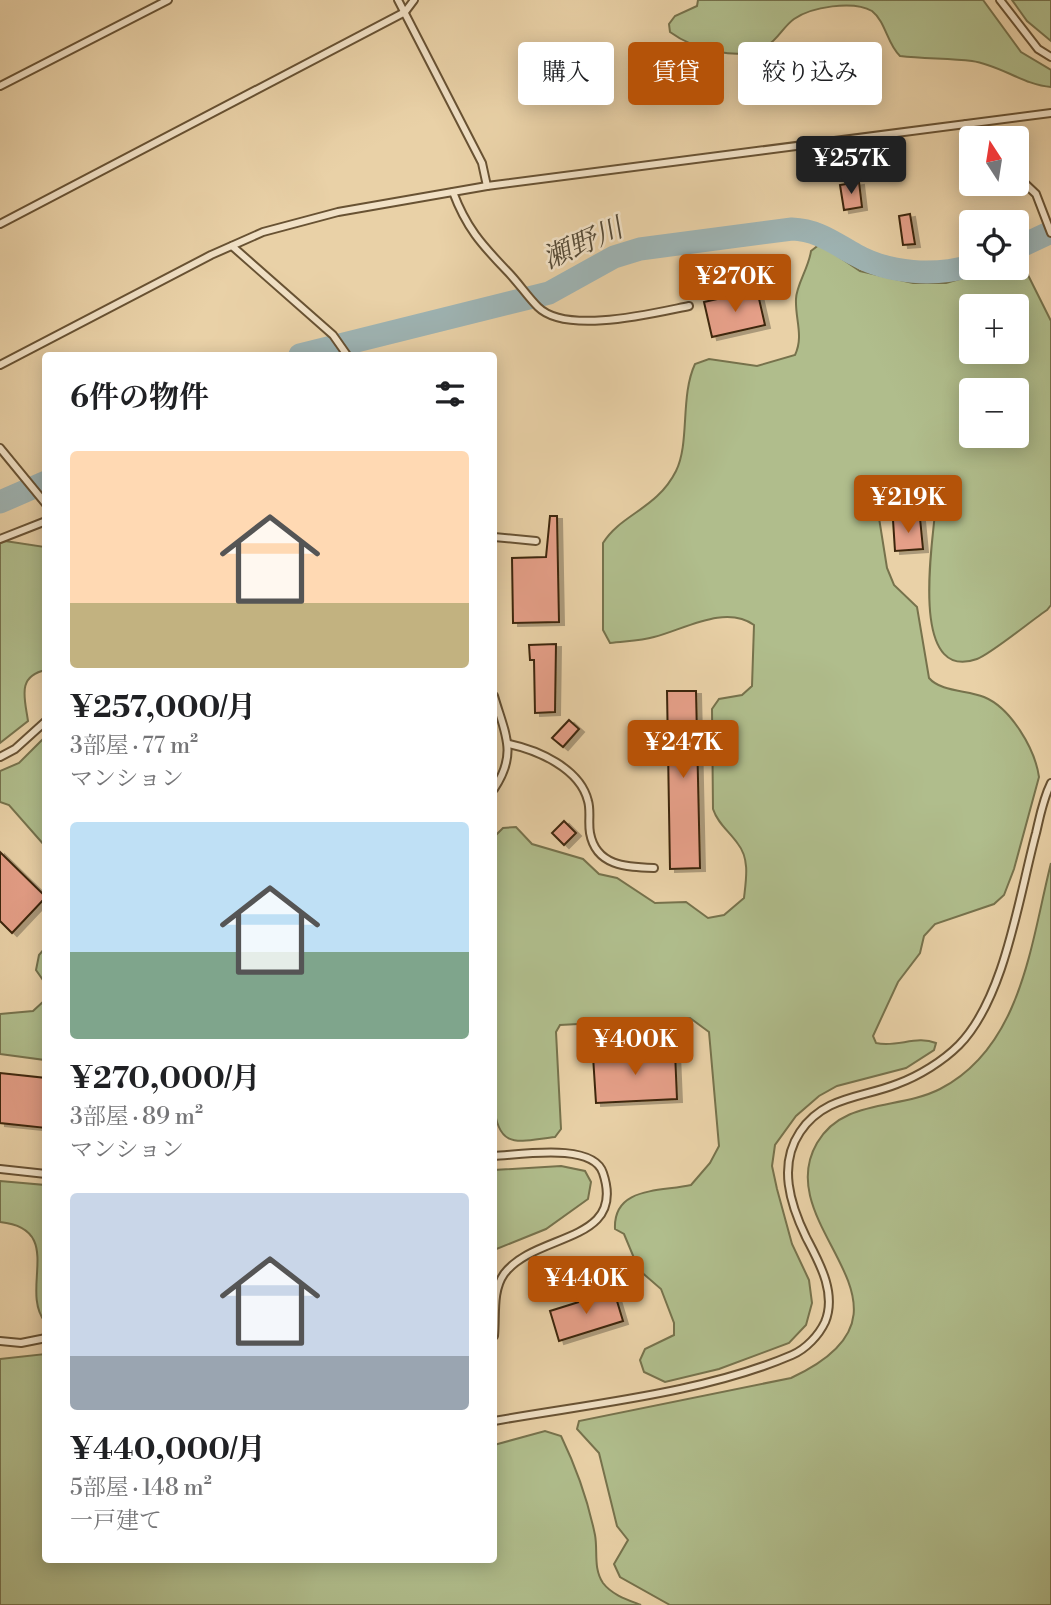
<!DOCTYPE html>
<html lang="ja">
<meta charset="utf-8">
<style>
body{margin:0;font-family:"Libre Bodoni","Noto Serif JP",serif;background:#f6f6f6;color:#202124;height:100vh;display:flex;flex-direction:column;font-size:26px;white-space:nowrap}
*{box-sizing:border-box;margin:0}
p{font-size:23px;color:#757577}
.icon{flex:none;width:38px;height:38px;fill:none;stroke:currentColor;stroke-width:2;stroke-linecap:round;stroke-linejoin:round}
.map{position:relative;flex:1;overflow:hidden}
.panel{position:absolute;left:42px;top:352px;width:455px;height:1211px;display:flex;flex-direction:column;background:#fff;border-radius:7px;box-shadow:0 4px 18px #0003}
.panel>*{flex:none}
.banner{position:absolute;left:518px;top:42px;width:427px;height:63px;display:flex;gap:14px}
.needle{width:46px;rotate:348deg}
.controls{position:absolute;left:959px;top:126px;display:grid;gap:14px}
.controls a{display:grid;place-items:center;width:70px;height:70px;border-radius:7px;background:#fff;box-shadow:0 4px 18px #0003;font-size:35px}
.price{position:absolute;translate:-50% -60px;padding:0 16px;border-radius:7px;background:#b45309;color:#fff;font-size:23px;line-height:46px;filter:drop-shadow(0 2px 4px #0008)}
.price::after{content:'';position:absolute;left:50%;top:42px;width:21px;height:16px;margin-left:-10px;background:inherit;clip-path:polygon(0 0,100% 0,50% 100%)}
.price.active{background:#222;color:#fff}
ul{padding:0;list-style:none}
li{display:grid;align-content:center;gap:14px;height:371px;padding:0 28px}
li span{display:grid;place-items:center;height:217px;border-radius:7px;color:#555}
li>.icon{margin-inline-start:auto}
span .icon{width:126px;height:126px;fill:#fffc;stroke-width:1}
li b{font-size:30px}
h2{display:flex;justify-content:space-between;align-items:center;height:84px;padding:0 28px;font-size:30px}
.tag{padding:0 24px;border-radius:7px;background:#fff;box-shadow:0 4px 18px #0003;font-size:24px;line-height:63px}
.tag.active{background:#b45309;color:#fff}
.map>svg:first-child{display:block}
.green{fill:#b0bd8c;stroke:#76724c;stroke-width:2;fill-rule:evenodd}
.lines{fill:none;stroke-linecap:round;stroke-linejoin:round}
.river{stroke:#9eb4b4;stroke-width:23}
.building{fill:#e59f88;stroke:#3d270c;stroke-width:2;filter:url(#shadow)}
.lane-casing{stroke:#685233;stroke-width:10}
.lane{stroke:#f1e1c6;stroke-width:6}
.labels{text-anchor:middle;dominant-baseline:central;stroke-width:5;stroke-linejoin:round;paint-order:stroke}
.water-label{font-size:28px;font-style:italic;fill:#554a36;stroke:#f1e1c6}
</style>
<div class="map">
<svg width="1051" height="1605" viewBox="0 0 1051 1605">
<defs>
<filter id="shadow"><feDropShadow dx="5" dy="3" stdDeviation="0" flood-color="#0004"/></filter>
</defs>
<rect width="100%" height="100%" fill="#e9d1a7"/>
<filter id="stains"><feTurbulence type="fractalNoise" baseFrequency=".00286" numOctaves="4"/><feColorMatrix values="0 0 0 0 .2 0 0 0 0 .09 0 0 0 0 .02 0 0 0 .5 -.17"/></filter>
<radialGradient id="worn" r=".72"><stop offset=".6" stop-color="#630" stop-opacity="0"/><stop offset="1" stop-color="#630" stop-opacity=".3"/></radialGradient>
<!-- green -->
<g class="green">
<path d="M698 0H983L1021 52 1051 70V87C1024 85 1000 65 972 61 949 58 924 59 900 56 887 44 886 22 872 11 853 0 811 7 794 19 784 26 778 39 767 46 741 63 693 49 670 32L669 24 675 16 697 6Z"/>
<polygon points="1012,0 1051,0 1051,41 1027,21"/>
<path d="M820 244 860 271 913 283H946L997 268 1025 269 1051 321V605L1047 610C1032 620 991 654 977 659 910 683 932 547 935 513L928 506 895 505 882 509 879 518 887 568 894 585 917 607 929 678C941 692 967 690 984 697 1011 708 1035 749 1039 777L1014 869 1004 895 994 904 935 924 924 936 920 953 898 982 873 1036 876 1043C897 1048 916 1035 936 1043L934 1050 906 1068 837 1086 819 1096 796 1116 775 1145 772 1166 777 1189 792 1244 809 1280 812 1303 806 1325 789 1343 719 1369 665 1382 644 1372 640 1360 645 1349 674 1335V1323L661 1289 639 1270 624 1234 615 1229C613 1186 661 1192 691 1185L710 1163 719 1146 709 1032 690 1018 560 1025 556 1032 561 1129 555 1137C519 1141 498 1151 494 1105V837L503 828 516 827 532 844 583 859 599 874 617 878 655 903 686 902 708 918 724 915 744 898C746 880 750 859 738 844 729 831 718 824 713 809L712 709 719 699 742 695 752 686 754 625C725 604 683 630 654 637 640 641 624 641 610 643L603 630V543C621 514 657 509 676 471 690 443 680 396 695 364L709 359 757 366 795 355C804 336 795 319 796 299 796 286 809 267 811 251ZM971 306H1017V352H971ZM971 390H1017V436H971Z"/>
<path d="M5 541 45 547 46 670C16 676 25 699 28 721L0 743V543Z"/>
<polygon points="45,737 45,846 9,805 0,802 0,771 19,763"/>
<path d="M1051 863V1605H670L620 1577 614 1564 628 1540 617 1526 599 1453 577 1429 579 1421 791 1378C942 1308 767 1229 817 1143 843 1098 899 1110 940 1089 1022 1047 1031 942 1051 863Z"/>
<polygon points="45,948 45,1060 0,1054 0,1014 33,1011 45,1000 45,983 36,970 39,955"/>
<polygon points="561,1166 585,1171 591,1182 588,1199 546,1229 494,1250 494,1170"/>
<path d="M0 1181 45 1185V1322C19 1289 66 1229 0 1222Z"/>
<path d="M45 1354 46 1559H494V1445L545 1431 561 1436C576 1467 588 1501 595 1535 598 1551 593 1568 603 1583 612 1595 628 1600 641 1605H0V1359Z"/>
</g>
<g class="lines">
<!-- river -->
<g class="river">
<polyline points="1017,248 1051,232"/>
<path d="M300 355 549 293 614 257 640 249 792 229C818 230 834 243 856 255 890 274 935 276 971 266"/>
<polyline points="0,502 46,482"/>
</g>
</g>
<!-- building -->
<g class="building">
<polygon points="849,44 854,69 803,82 797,56"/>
<polygon points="859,182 862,207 844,210 840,185"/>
<polygon points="910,214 915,244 903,245 899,216"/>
<polygon points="757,290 765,325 712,337 704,302"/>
<polygon points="550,516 557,516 559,622 513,623 512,558 546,557"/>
<polygon points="920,518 923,549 895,551 893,520"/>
<polygon points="556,644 555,712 535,713 534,660 530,660 529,645"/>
<polygon points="667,691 696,691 700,868 670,869"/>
<polygon points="569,720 579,729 563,747 552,738"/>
<polygon points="564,821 576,833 564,845 552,833"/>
<polygon points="0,852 46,897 12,933 0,921"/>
<polygon points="675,1052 677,1099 596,1103 593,1056"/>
<polygon points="0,1073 46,1078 46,1128 0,1123"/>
<polygon points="614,1291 623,1321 559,1341 550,1311"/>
</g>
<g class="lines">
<defs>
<g id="lane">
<polyline points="398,0 482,163 487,186"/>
<polyline points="1000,0 1038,49 1051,57"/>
<polyline points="0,86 168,0"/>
<polyline points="966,124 971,139"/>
<polyline points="1017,176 1036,194 1051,233"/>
<path d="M453 192C466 227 481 244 507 271 518 282 527 296 538 307 566 335 654 313 689 306"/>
<polyline points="0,224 405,12 414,0"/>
<polyline points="232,246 333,335 347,355"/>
<polyline points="0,365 211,255 263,232 338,212 487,186 1051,113"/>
<polyline points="0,448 46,504"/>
<polyline points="494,537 536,541"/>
<polyline points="0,539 46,521"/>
<path d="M494 696C505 734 518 753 494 789"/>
<path d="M509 744C537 750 580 768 588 801 591 811 588 822 590 833 596 866 626 867 654 868"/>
<polyline points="0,757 15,749 46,721"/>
<path d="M494 1156C519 1155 593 1142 603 1173 627 1244 535 1232 504 1274 492 1291 496 1316 494 1336"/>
<polyline points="0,1169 46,1174"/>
<polyline points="0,1341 21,1343 46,1338"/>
<path d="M494 1421C589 1404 704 1393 792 1355 806 1349 819 1335 825 1322 837 1293 819 1262 806 1237 790 1204 778 1165 800 1132 824 1096 862 1098 897 1084 919 1076 943 1061 959 1045 1005 998 1019 896 1036 833 1040 816 1043 799 1051 783"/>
</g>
</defs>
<!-- lane casing -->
<use href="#lane" class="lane-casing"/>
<!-- lane -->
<use href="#lane" class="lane"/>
</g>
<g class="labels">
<!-- water labels -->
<g class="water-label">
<text transform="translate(583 244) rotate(-24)">瀬野川</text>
</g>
</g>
<rect width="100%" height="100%" filter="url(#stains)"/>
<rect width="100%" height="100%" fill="url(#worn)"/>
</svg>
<div class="controls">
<a><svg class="needle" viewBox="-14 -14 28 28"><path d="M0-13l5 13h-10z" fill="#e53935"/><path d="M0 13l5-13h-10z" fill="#757577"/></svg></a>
<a><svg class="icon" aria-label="locate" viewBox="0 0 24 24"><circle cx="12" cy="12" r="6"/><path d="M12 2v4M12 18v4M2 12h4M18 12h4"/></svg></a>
<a>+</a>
<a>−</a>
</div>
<b class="price active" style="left:851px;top:196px">¥257K</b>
<b class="price" style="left:735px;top:314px">¥270K</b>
<b class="price" style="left:908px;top:535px">¥219K</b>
<b class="price" style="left:683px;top:780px">¥247K</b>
<b class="price" style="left:635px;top:1077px">¥400K</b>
<b class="price" style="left:586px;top:1316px">¥440K</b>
<div class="banner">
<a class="tag">購入</a>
<a class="tag active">賃貸</a>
<a class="tag">絞り込み</a>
</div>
<section class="panel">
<h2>6件の物件<svg class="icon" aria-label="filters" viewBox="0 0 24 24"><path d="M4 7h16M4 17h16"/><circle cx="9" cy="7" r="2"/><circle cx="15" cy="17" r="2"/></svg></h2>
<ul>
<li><span style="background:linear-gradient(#ffd9b3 70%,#c2b280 0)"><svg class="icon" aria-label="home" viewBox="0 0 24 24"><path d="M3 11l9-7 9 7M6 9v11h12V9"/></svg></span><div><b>¥257,000/月</b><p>3部屋 · 77 m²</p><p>マンション</p></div></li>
<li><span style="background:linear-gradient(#bfe0f5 60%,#7fa58c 0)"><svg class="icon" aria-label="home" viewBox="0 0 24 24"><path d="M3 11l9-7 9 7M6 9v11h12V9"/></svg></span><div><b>¥270,000/月</b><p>3部屋 · 89 m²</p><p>マンション</p></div></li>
<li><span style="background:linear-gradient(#c9d6e8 75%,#9aa5b1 0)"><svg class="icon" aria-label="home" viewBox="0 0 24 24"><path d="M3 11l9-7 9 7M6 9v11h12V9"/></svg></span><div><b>¥440,000/月</b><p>5部屋 · 148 m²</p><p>一戸建て</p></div></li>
</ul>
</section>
</div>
